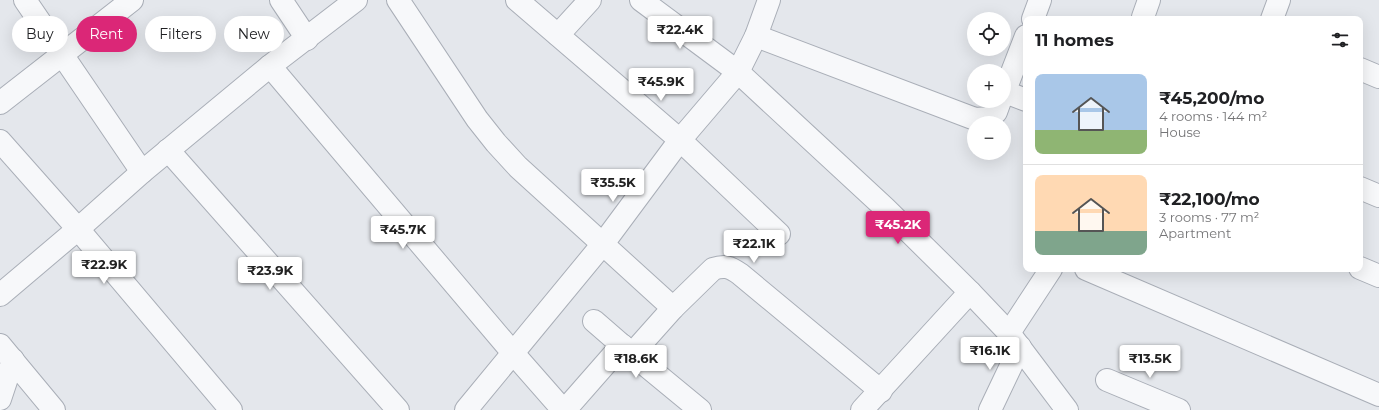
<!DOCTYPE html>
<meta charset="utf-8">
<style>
body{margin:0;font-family:Montserrat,sans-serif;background:#f2f2f2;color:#202124;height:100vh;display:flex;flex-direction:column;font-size:15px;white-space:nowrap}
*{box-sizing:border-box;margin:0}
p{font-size:13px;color:#757577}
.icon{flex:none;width:22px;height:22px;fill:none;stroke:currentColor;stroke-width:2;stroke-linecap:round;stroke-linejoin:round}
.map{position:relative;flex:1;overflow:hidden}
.side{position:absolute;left:1023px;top:16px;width:340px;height:256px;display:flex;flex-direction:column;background:#fff;border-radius:8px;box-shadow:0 4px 16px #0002}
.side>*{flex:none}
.top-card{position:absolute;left:12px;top:16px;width:380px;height:36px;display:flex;gap:8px}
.tools{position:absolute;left:967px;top:12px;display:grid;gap:8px}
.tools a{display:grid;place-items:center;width:44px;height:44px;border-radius:50%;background:#fff;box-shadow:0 4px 16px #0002;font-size:20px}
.price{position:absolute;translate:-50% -34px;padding:0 9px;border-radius:4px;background:#fff;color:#222;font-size:13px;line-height:26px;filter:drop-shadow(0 1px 2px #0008)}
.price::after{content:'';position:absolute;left:50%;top:24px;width:12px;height:9px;margin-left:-6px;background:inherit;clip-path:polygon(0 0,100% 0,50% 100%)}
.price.active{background:#db2777;color:#fff}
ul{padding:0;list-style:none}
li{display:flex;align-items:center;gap:12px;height:100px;padding:0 12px}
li+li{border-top:1px solid #e0e0e0}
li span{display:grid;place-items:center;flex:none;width:112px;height:80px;border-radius:8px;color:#555}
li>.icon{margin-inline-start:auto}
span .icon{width:48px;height:48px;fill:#fffc;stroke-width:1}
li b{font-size:17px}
h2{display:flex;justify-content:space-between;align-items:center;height:48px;padding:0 12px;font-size:17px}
.pill{padding:0 14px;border-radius:18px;background:#fff;box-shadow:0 4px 16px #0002;font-size:14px;line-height:36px}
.pill.active{background:#db2777;color:#fff}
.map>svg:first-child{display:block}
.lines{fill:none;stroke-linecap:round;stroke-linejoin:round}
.minor-casing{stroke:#a9aeb7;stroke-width:24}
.minor{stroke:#f7f8fa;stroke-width:22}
</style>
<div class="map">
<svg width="1379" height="410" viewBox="0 0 1379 410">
<rect width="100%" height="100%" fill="#e4e7ec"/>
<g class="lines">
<defs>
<g id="minor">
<polyline points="25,0 142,172"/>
<polyline points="281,0 307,39"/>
<polyline points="398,0 477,119 496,143 518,167 673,308"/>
<polyline points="517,0 680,140 779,234"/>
<polyline points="641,0 738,72 885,208 970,292 1009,333 1067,410"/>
<polyline points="1143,17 1149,0"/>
<polyline points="1033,19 1040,0"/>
<polyline points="1272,19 1279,0"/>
<polyline points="558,35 590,0"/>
<polyline points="756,36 975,119 990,118 996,112 1000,101"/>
<polyline points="270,66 513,353 563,410"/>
<polyline points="1360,69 1379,77"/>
<polyline points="1005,92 1026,100"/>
<polyline points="1004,93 1026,36"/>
<polyline points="0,103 132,0"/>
<polyline points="0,141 78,229 231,410"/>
<polyline points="168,150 398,410"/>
<polyline points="1360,188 1379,196"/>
<polyline points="1360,268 1379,276"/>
<polyline points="1086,269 1379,395"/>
<polyline points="0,295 78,229 142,172 270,66 356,0"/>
<polyline points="594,321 632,354 700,410"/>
<polyline points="1009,333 1051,269"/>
<polyline points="0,345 54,410"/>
<path d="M632 354 673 308 713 269C725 265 730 267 740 274L881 391"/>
<polyline points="1107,380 1179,410"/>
<polyline points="0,399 13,360"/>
<polyline points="466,410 602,245 680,140 738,72 756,36 769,0"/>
<polyline points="565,410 622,345"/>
<polyline points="862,410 970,292"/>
<polyline points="990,410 1020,347"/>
</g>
</defs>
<!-- minor casing -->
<use href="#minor" class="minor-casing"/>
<!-- minor -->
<use href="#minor" class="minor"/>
</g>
</svg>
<div class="tools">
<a><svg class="icon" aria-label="locate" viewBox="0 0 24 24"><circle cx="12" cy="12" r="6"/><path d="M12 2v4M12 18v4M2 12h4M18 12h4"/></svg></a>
<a>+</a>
<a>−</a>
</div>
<b class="price" style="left:680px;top:50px">₹22.4K</b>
<b class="price" style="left:661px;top:102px">₹45.9K</b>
<b class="price" style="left:613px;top:203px">₹35.5K</b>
<b class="price active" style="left:898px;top:245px">₹45.2K</b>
<b class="price" style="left:403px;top:250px">₹45.7K</b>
<b class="price" style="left:754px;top:264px">₹22.1K</b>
<b class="price" style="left:104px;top:285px">₹22.9K</b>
<b class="price" style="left:270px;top:291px">₹23.9K</b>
<b class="price" style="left:990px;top:371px">₹16.1K</b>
<b class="price" style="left:636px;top:379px">₹18.6K</b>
<b class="price" style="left:1150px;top:379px">₹13.5K</b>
<div class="top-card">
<a class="pill">Buy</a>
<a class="pill active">Rent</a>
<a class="pill">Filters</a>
<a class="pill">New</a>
</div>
<section class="side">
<h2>11 homes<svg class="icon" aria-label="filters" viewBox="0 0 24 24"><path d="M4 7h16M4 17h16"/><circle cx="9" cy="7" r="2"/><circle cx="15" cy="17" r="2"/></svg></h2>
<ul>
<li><span style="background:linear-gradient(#a9c7e8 70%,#8fb573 0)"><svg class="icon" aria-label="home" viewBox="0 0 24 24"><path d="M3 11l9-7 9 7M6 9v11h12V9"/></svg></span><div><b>₹45,200/mo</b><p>4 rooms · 144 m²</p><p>House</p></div></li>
<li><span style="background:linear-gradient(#ffd9b3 70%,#7fa58c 0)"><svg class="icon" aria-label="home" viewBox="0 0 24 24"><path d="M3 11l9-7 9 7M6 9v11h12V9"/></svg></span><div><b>₹22,100/mo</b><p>3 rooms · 77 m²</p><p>Apartment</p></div></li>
</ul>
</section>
</div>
